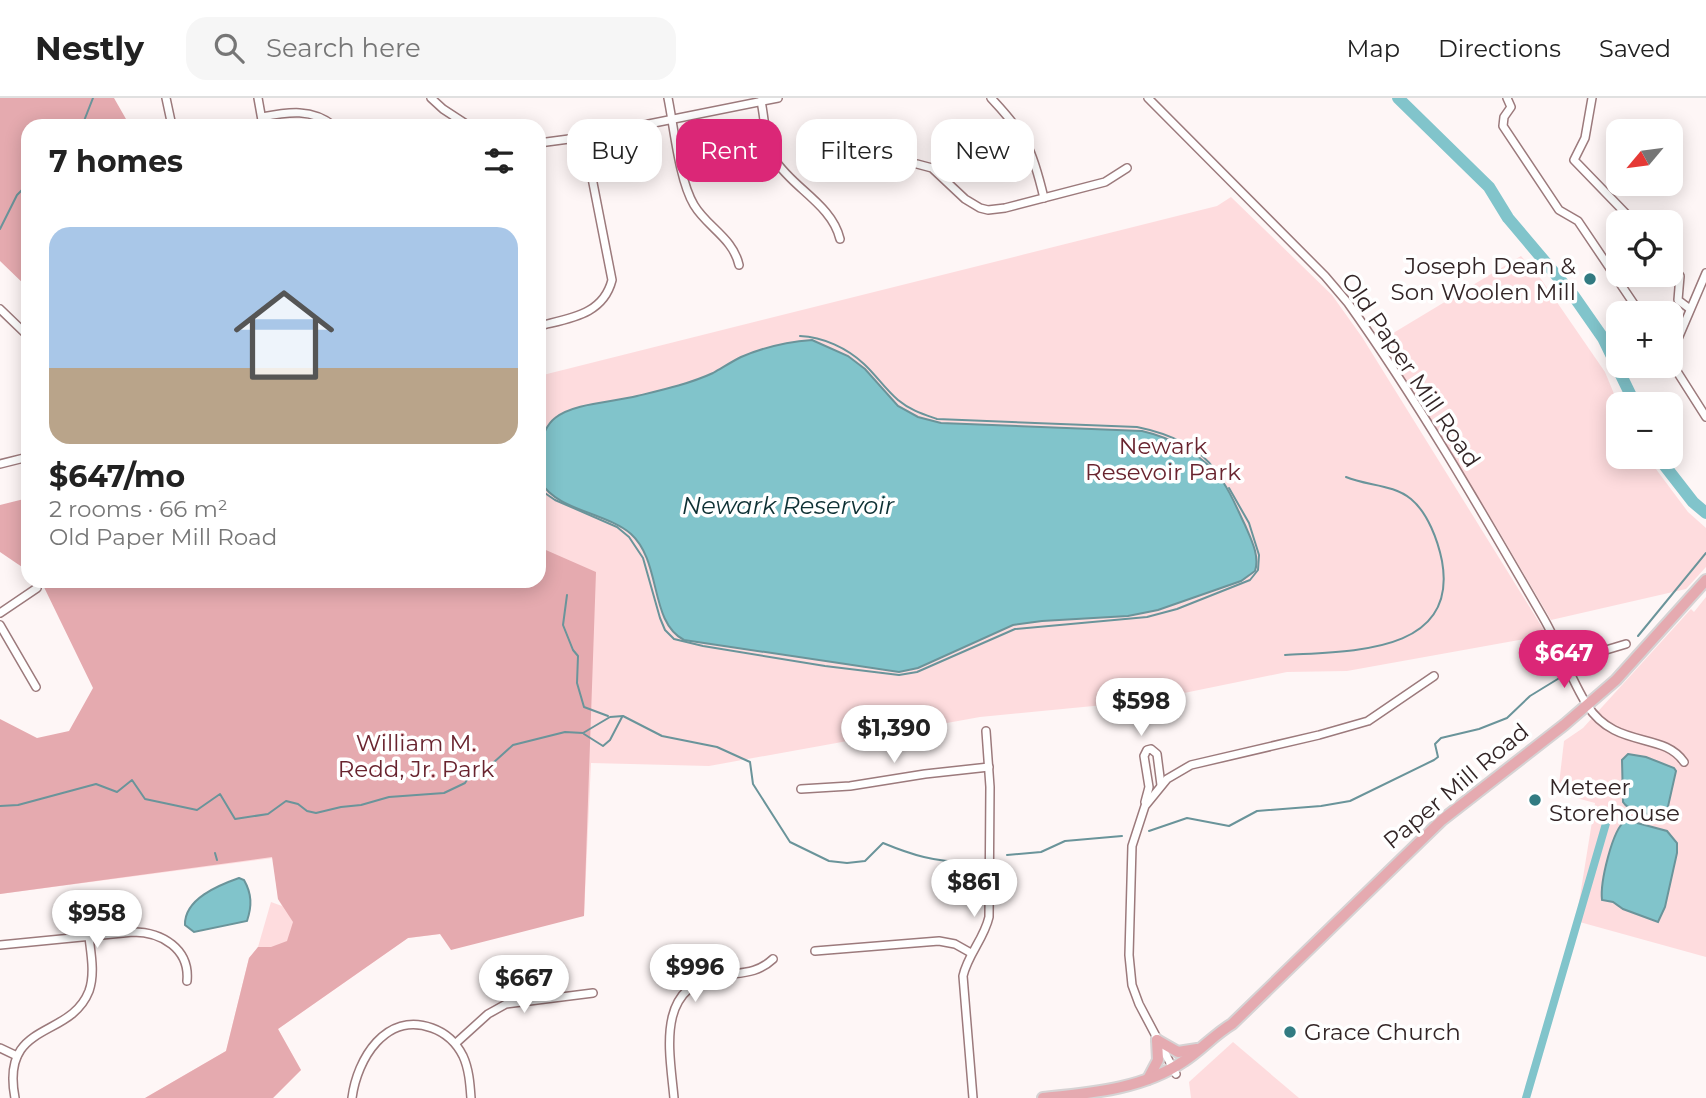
<!DOCTYPE html>
<meta charset="utf-8">
<style>
body{margin:0;font-family:Montserrat,sans-serif;background:#f6f6f6;color:#222;height:100vh;display:flex;flex-direction:column;font-size:26px;white-space:nowrap}
*{box-sizing:border-box;margin:0}
p{font-size:23px;color:#767676}
.icon{flex:none;width:38px;height:38px;fill:none;stroke:currentColor;stroke-width:2;stroke-linecap:round;stroke-linejoin:round}
.map{position:relative;flex:1;overflow:hidden}
.side{position:absolute;left:21px;top:21px;width:525px;height:469px;display:flex;flex-direction:column;background:#fff;border-radius:21px;box-shadow:0 4px 18px #0003}
.side>*{flex:none}
.top-card{position:absolute;left:567px;top:21px;width:665px;height:63px;display:flex;gap:14px}
.needle{width:46px;rotate:241deg}
.tools{position:absolute;left:1606px;top:21px;display:grid;gap:14px}
.tools a{display:grid;place-items:center;width:77px;height:77px;border-radius:14px;background:#fff;box-shadow:0 4px 18px #0003;font-size:35px}
.price{position:absolute;translate:-50% -60px;padding:0 16px;border-radius:24px;background:#fff;color:#222;font-size:23px;line-height:46px;filter:drop-shadow(0 2px 4px #0008)}
.price::after{content:'';position:absolute;left:50%;top:42px;width:21px;height:16px;margin-left:-10px;background:inherit;clip-path:polygon(0 0,100% 0,50% 100%)}
.price.selected{background:#db2777;color:#fff}
ul{padding:0;list-style:none}
li{display:grid;align-content:center;gap:14px;height:371px;padding:0 28px}
li+li{border-top:2px solid #e0e0e0}
li span{display:grid;place-items:center;height:217px;border-radius:21px;color:#555}
li>.icon{margin-inline-start:auto}
span .icon{width:126px;height:126px;fill:#fffc;stroke-width:1}
li b{font-size:30px}
h2{display:flex;justify-content:space-between;align-items:center;height:84px;padding:0 28px;font-size:30px}
.chip{padding:0 24px;border-radius:21px;background:#fff;box-shadow:0 4px 18px #0003;font-size:24px;line-height:63px}
.chip.selected{background:#db2777;color:#fff}
header{display:flex;align-items:center;gap:42px;box-sizing:border-box;height:98px;padding:0 35px;background:#fff;border-bottom:2px solid #e0e0e0}
header strong{font-size:33px}
nav{display:flex;gap:38px;margin-inline-start:auto;font-size:24px}
.search{width:490px;height:63px;background:#f6f6f6;display:flex;align-items:center;gap:18px;box-sizing:border-box;padding:0 24px;border-radius:21px;color:#767676;font-size:26px}
.map>svg:first-child{display:block}
.green{fill:#fedcde}
.forest{fill:#e5aaaf}
.water{fill:#81c4cb;stroke:#6a949a;stroke-width:2}
.lines{fill:none;stroke-linecap:round;stroke-linejoin:round}
.stream{stroke:#6a949a;stroke-width:2}
.canal{stroke:#81c4cb;stroke-width:8}
.river{stroke:#81c4cb;stroke-width:12}
.street-casing{stroke:#9c7a7c;stroke-width:10}
.primary-casing{stroke:#d6d3d4;stroke-width:14}
.street{stroke:#fff;stroke-width:7}
.primary{stroke:#e5aab0;stroke-width:10}
.poi-dot{fill:#327b82;stroke:#fff;stroke-width:2.5}
.labels{text-anchor:middle;dominant-baseline:central;stroke-width:7;stroke-linejoin:round;paint-order:stroke}
.poi-label{font-size:23px;fill:#332526;stroke:#fff;text-anchor:start}
.street-label{font-size:23px;fill:#332526;stroke:#fff}
.park-label{font-size:23px;fill:#69242f;stroke:#fff}
.water-label{font-size:24px;font-style:italic;fill:#0d3033;stroke:#fff}
</style>
<header>
<strong>Nestly</strong>
<div class="search"><svg class="icon" aria-label="search" viewBox="0 0 24 24"><circle cx="10" cy="10" r="6"/><path d="M15 15l6 6"/></svg>Search here</div>
<nav><a>Map</a><a>Directions</a><a>Saved</a></nav>
</header>
<div class="map">
<svg width="1706" height="1000" viewBox="0 0 1706 1000">
<rect width="100%" height="100%" fill="#fef6f6"/>
<!-- green -->
<g class="green">
<polygon points="1231,99 1332,197 1362,239 1547,537 1347,573 1287,574 1145,603 980,619 709,668 591,665 584,818 408,840 278,931 301,972 273,1000 145,1000 226,953 249,860 258,849 271,804 282,808 278,801 273,760 0,796 0,654 98,639 83,483 539,483 539,278 1217,108"/>
<polygon points="1521,158 1541,181 1605,274 1619,308 1619,359 1647,359 1688,414 1706,430 1706,469 1686,491 1551,522 1497,430 1380,243"/>
<polygon points="1706,499 1706,859 1576,823 1595,705 1558,695 1564,643 1583,630 1691,511 1694,514"/>
<polygon points="1233,944 1299,1000 1191,1000 1189,984"/>
</g>
<!-- forest -->
<g class="forest">
<polygon points="0,0 114,0 130,28 28,28 28,190 0,163"/>
<polygon points="28,400 28,473 0,454 0,407"/>
<polygon points="539,449 596,474 584,818 451,852 440,836 408,840 278,931 301,972 273,1000 145,1000 226,953 249,860 258,849 271,849 287,843 293,824 278,801 272,759 0,796 0,621 37,640 69,633 93,590 41,483 539,483"/>
</g>
<!-- water -->
<g class="water">
<path d="M812 242 848 258 865 271 898 308 918 319 941 325 1142 333C1173 340 1204 357 1223 384 1232 397 1238 413 1245 427 1251 441 1260 458 1255 473L1241 483 1158 512 1128 518 1042 523 1013 527 918 570 899 574 684 542C649 524 662 464 631 436 607 415 556 412 541 384 532 368 541 331 555 320 573 305 614 304 637 298 662 292 689 286 713 275 722 270 731 264 741 259 764 249 786 244 812 242Z"/>
<path d="M1628 656 1646 659 1674 670 1676 673 1667 713 1661 717C1650 717 1629 714 1623 704L1622 662Z"/>
<path d="M1626 722 1667 733 1677 745V755L1665 809 1658 824 1623 811 1613 804 1602 802C1600 785 1612 731 1626 722Z"/>
<path d="M239 780 244 782C252 796 252 808 247 823L194 834 185 827C184 801 219 787 239 780Z"/>
</g>
<g class="lines">
<!-- stream -->
<g class="stream">
<polyline points="82,28 93,0"/>
<polyline points="0,131 17,97 28,86"/>
<path d="M800 238C823 239 847 250 864 266 876 277 885 291 898 302 910 312 923 316 937 321L1137 329C1167 335 1198 348 1216 373"/>
<polyline points="539,391 555,402 617,429 629,439 643,460 660,520 665,532 674,541 703,548 825,568 899,577 917,574 1015,531 1147,519 1177,511 1250,482 1258,472 1259,457 1249,425 1229,390"/>
<polyline points="567,497 563,527 573,552 578,558 577,585 584,609 608,618"/>
<polyline points="1638,538 1706,455"/>
<path d="M1285 557C1348 553 1459 557 1442 463 1438 443 1428 415 1411 401 1393 386 1367 388 1346 379"/>
<polyline points="1579,570 1603,565"/>
<polyline points="584,636 603,648 610,642 622,619"/>
<path d="M0 708 18 707 96 686 117 694 132 682 145 701 197 712 220 696 235 721 268 716 286 703 298 706 307 713 316 715 341 709 361 707 389 699 444 695 465 685 472 674 493 665 513 647 565 634 583 635 610 619 623 618 662 638 717 649 750 664 753 686 790 744 829 763 847 765 865 763 883 745C912 757 935 764 967 764"/>
<polyline points="1149,733 1187,720 1229,728 1257,713 1321,708 1350,703 1434,662 1438,659 1435,646 1441,640 1479,631 1507,620 1530,598 1561,579"/>
<polyline points="215,755 217,762"/>
<polyline points="1007,757 1041,754 1065,743 1122,738"/>
</g>
<!-- canal -->
<polyline class="canal" points="1526,1000 1607,722"/>
<!-- river -->
<g class="river">
<polyline points="1398,0 1489,89 1508,120 1573,197 1603,240 1635,306"/>
<polyline points="1658,359 1693,404 1706,415"/>
</g>
<defs>
<g id="street">
<polyline points="166,0 172,28"/>
<polyline points="258,0 263,28"/>
<polyline points="431,0 443,11 469,28"/>
<path d="M668 0C674 29 679 82 694 107 707 129 733 140 739 167"/>
<path d="M991 0C1026 37 1032 50 1044 100"/>
<path d="M1148 0 1325 178 1348 205C1420 306 1482 414 1544 521 1560 549 1570 580 1587 607 1616 652 1663 633 1684 664"/>
<polyline points="1507,0 1511,9 1504,19 1503,28 1559,112 1578,123 1640,215"/>
<polyline points="1592,0 1585,40 1574,62 1634,124"/>
<path d="M761 3C765 22 765 46 775 62 793 90 832 107 840 141"/>
<path d="M262 19C288 14 312 10 334 28"/>
<polyline points="539,45 584,39 778,0"/>
<polyline points="917,66 932,70 965,101 980,110 988,112 1005,110 1105,84 1127,70"/>
<polyline points="1671,167 1680,178 1678,202 1690,211"/>
<polyline points="0,211 28,238"/>
<path d="M539 228C570 220 603 217 612 182L584 39"/>
<polyline points="1671,257 1706,175"/>
<polyline points="1671,264 1706,319"/>
<polyline points="0,366 28,359"/>
<polyline points="0,515 37,490"/>
<polyline points="0,527 36,589"/>
<polyline points="1566,564 1626,546"/>
<polyline points="801,691 850,688 925,676 989,669"/>
<polyline points="1145,704 1149,689 1144,658 1147,652 1151,651 1157,656 1161,687"/>
<path d="M0 847 133 834C162 834 190 851 187 883"/>
<polyline points="815,853 939,843 955,846 971,855"/>
<polyline points="456,945 488,916 506,906 593,895"/>
<polyline points="0,950 17,958"/>
<polyline points="1176,976 1139,906 1132,887 1129,857 1132,748 1145,708 1167,681 1191,667 1319,637 1368,623 1434,578"/>
<path d="M15 1000C0 922 70 942 89 893 95 876 91 856 89 839"/>
<path d="M352 1000C357 961 386 913 432 930 446 935 456 944 463 958 469 971 470 986 471 1000"/>
<path d="M674 1000C670 955 655 889 718 878 739 874 756 877 773 861"/>
<path d="M973 1000 963 878C968 856 984 841 989 819L990 689 986 633"/>
</g>
<g id="primary">
<polyline points="1157,942 1178,954 1197,951"/>
<polyline points="1148,981 1158,962 1157,942"/>
<path d="M1043 1000C1092 995 1143 991 1184 963 1201 952 1215 936 1232 926L1442 722 1564 627 1616 582 1706 482"/>
</g>
</defs>
<!-- street casing -->
<use href="#street" class="street-casing"/>
<!-- primary casing -->
<use href="#primary" class="primary-casing"/>
<!-- street -->
<use href="#street" class="street"/>
<!-- primary -->
<use href="#primary" class="primary"/>
</g>
<!-- markers -->
<g class="poi-dot">
<circle cx="1590" cy="181" r="7"/>
<circle cx="1535" cy="702" r="7"/>
<circle cx="1290" cy="934" r="7"/>
</g>
<g class="labels">
<!-- poi labels -->
<g class="poi-label">
<text x="1576" y="168" text-anchor="end">Joseph Dean &amp;<tspan x="1576" dy="26">Son Woolen Mill</tspan></text>
<text x="1549" y="689">Meteer<tspan x="1549" dy="26">Storehouse</tspan></text>
<text x="1304" y="934">Grace Church</text>
</g>
<!-- street labels -->
<g class="street-label">
<text transform="translate(1411 272) rotate(56)">Old Paper Mill Road</text>
<text transform="translate(1456 688) rotate(-40)">Paper Mill Road</text>
</g>
<!-- park labels -->
<g class="park-label">
<text x="1163" y="348">Newark<tspan x="1163" dy="26">Resevoir Park</tspan></text>
<text x="416" y="645">William M.<tspan x="416" dy="26">Redd, Jr. Park</tspan></text>
</g>
<!-- water labels -->
<g class="water-label">
<text x="788" y="407">Newark Reservoir</text>
</g>
</g>
</svg>
<div class="tools">
<a><svg class="needle" viewBox="-14 -14 28 28"><path d="M0-13l5 13h-10z" fill="#e53935"/><path d="M0 13l5-13h-10z" fill="#767676"/></svg></a>
<a><svg class="icon" aria-label="locate" viewBox="0 0 24 24"><circle cx="12" cy="12" r="6"/><path d="M12 2v4M12 18v4M2 12h4M18 12h4"/></svg></a>
<a>+</a>
<a>−</a>
</div>
<b class="price selected" style="left:1564px;top:592px">$647</b>
<b class="price" style="left:1141px;top:640px">$598</b>
<b class="price" style="left:894px;top:667px">$1,390</b>
<b class="price" style="left:974px;top:821px">$861</b>
<b class="price" style="left:97px;top:852px">$958</b>
<b class="price" style="left:695px;top:906px">$996</b>
<b class="price" style="left:524px;top:917px">$667</b>
<div class="top-card">
<a class="chip">Buy</a>
<a class="chip selected">Rent</a>
<a class="chip">Filters</a>
<a class="chip">New</a>
</div>
<section class="side">
<h2>7 homes<svg class="icon" aria-label="filters" viewBox="0 0 24 24"><path d="M4 7h16M4 17h16"/><circle cx="9" cy="7" r="2"/><circle cx="15" cy="17" r="2"/></svg></h2>
<ul>
<li><span style="background:linear-gradient(#a9c7e8 65%,#b9a48a 0)"><svg class="icon" aria-label="home" viewBox="0 0 24 24"><path d="M3 11l9-7 9 7M6 9v11h12V9"/></svg></span><div><b>$647/mo</b><p>2 rooms · 66 m²</p><p>Old Paper Mill Road</p></div></li>
</ul>
</section>
</div>
